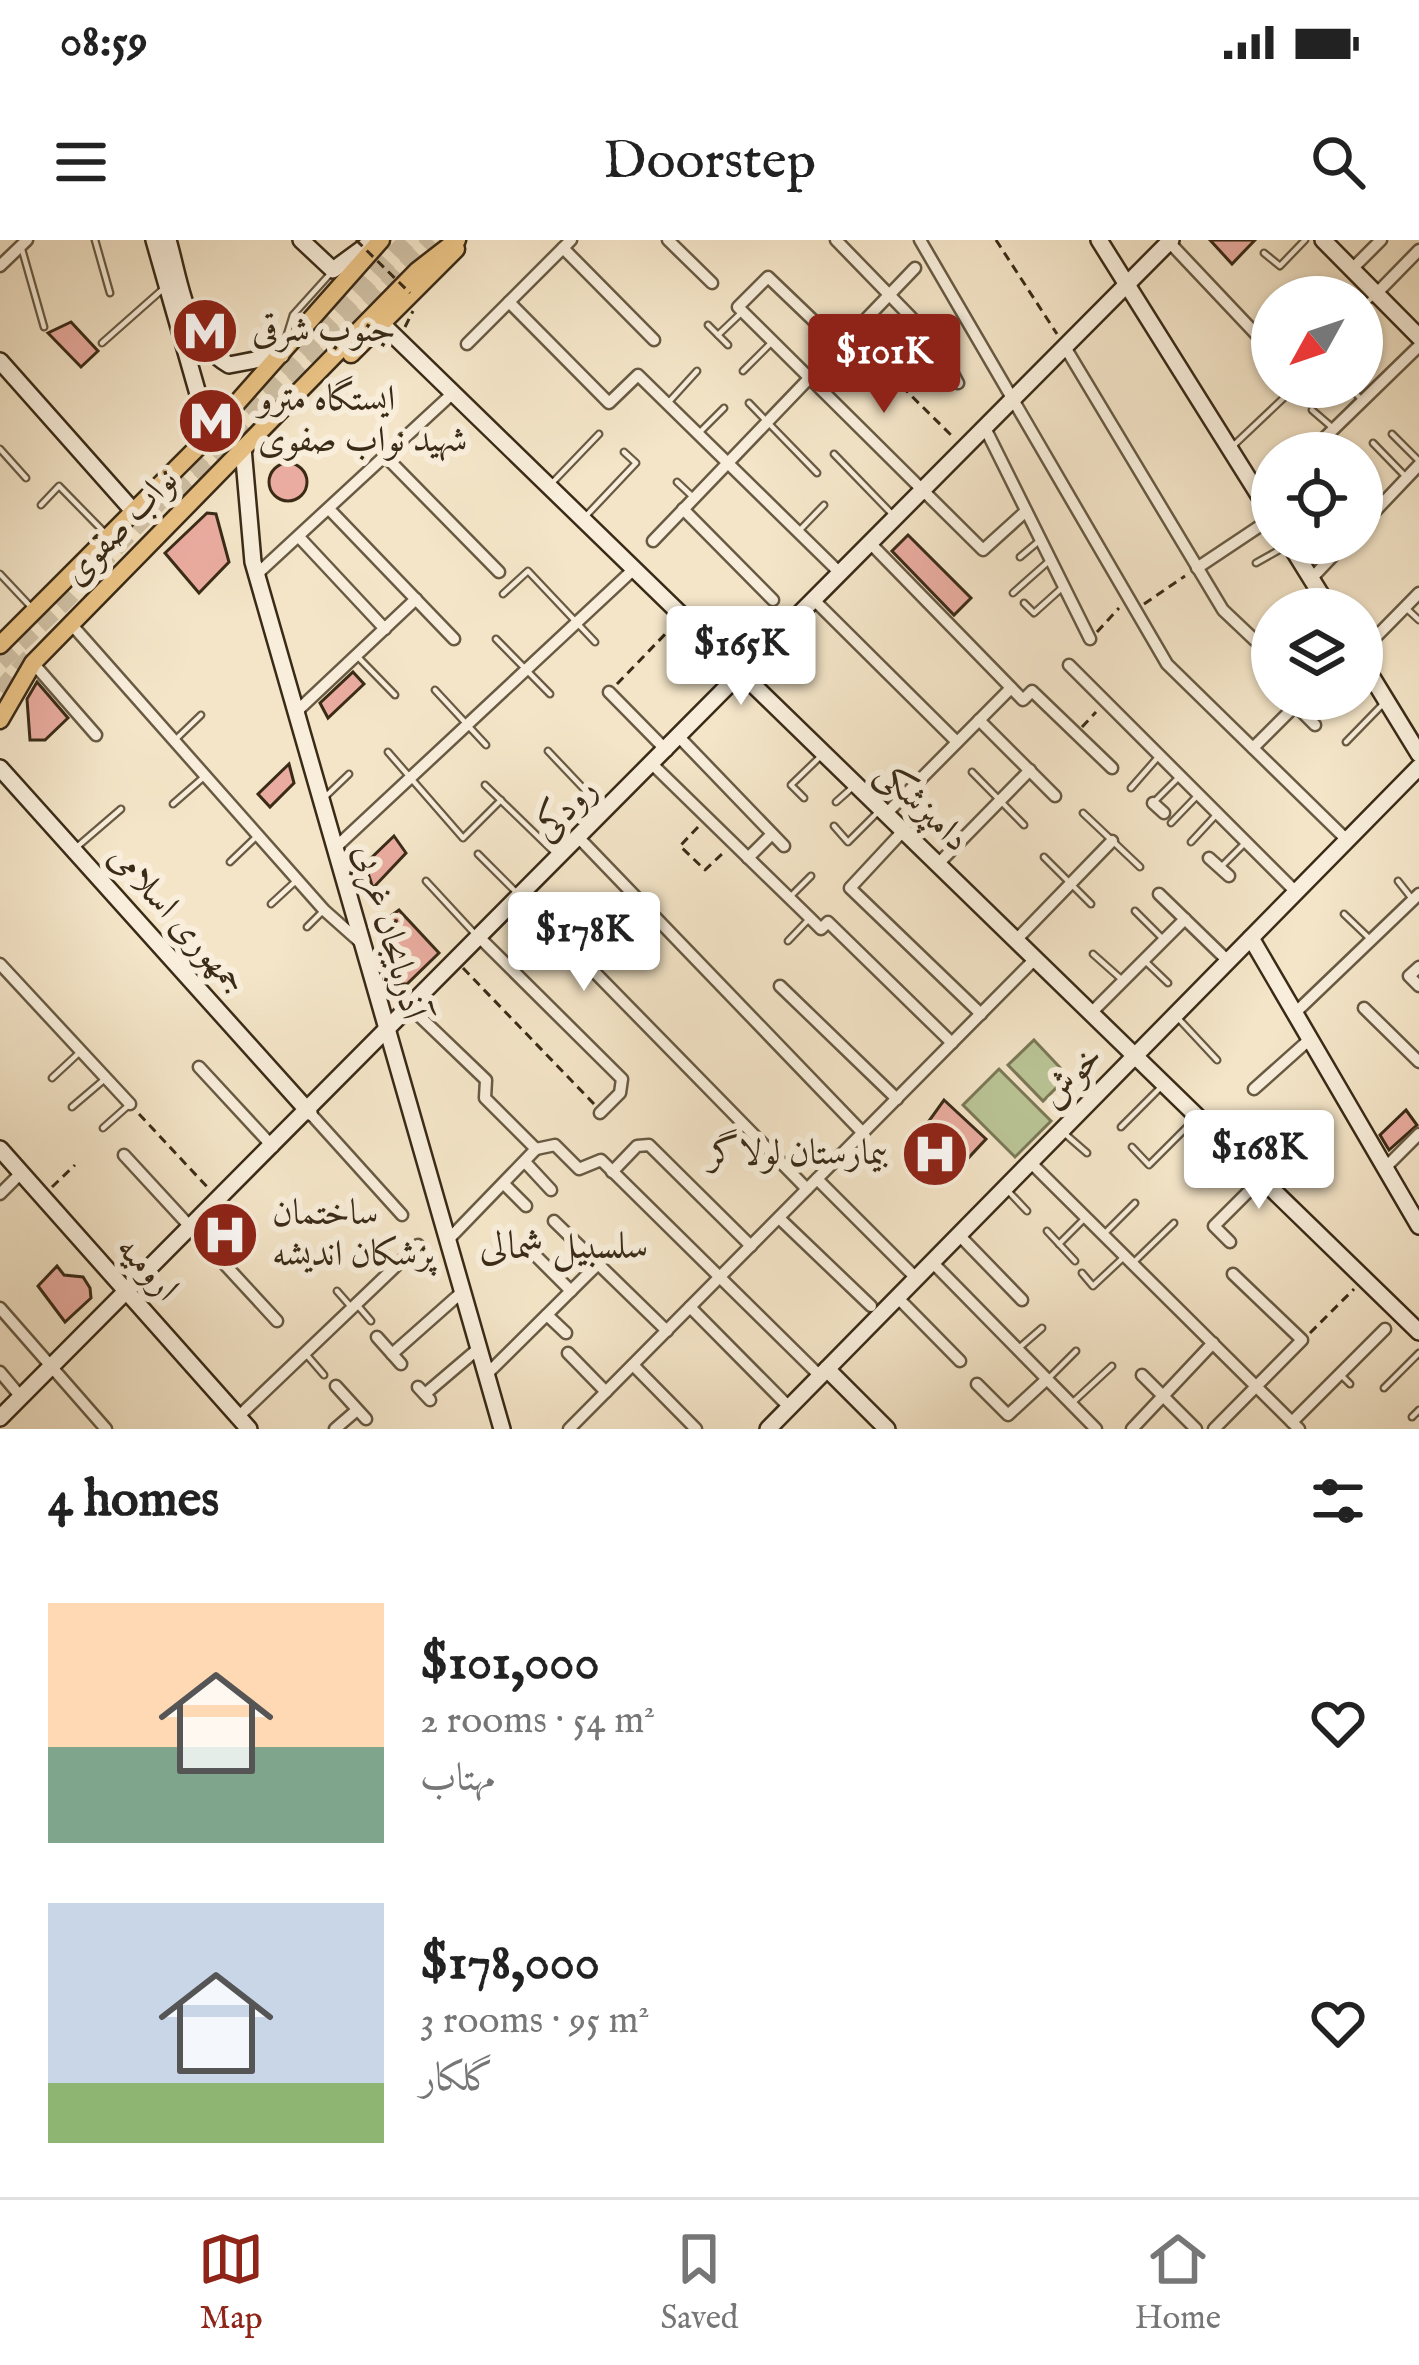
<!DOCTYPE html>
<meta charset="utf-8">
<style>
body{margin:0;font-family:"IM FELL English",Amiri,serif;background:#f6f6f6;color:#222;height:100vh;display:flex;flex-direction:column;font-size:45px;white-space:nowrap}
*{box-sizing:border-box;margin:0}
p{font-size:39px;color:#767676}
.icon{flex:none;width:66px;height:66px;fill:none;stroke:currentColor;stroke-width:2;stroke-linecap:round;stroke-linejoin:round}
.map{position:relative;height:1189px;overflow:hidden}
.panel{display:flex;flex-direction:column;background:#fff;flex:1}
.panel>*{flex:none}
.needle{width:78px;rotate:230deg}
.fabs{position:absolute;left:1251px;top:36px;display:grid;gap:24px}
.fabs a{display:grid;place-items:center;width:132px;height:132px;border-radius:50%;background:#fff;box-shadow:0 3px 9px #0004;font-size:60px}
.price{position:absolute;translate:-50% -102px;padding:0 27px;border-radius:12px;background:#fff;color:#222;font-size:39px;line-height:78px;filter:drop-shadow(0 3px 6px #0008)}
.price::after{content:'';position:absolute;left:50%;top:72px;width:36px;height:27px;margin-left:-18px;background:inherit;clip-path:polygon(0 0,100% 0,50% 100%)}
.price.active{background:#8f2418;color:#fff}
ul{padding:0;list-style:none}
li{display:flex;align-items:center;gap:36px;height:300px;padding:0 48px}
li span{display:grid;place-items:center;flex:none;width:336px;height:240px;border-radius:0px;color:#555}
li>.icon{margin-inline-start:auto}
span .icon{width:144px;height:144px;fill:#fffc;stroke-width:1}
li b{font-size:51px}
h2{display:flex;justify-content:space-between;align-items:center;height:144px;padding:0 48px;font-size:51px}
.status{display:flex;justify-content:space-between;align-items:center;height:84px;padding:0 60px;background:#fff;direction:ltr}
.status svg{height:33px;fill:currentColor}
header{display:flex;justify-content:space-between;align-items:center;height:156px;padding:0 48px;background:#fff;font-size:54px;font-weight:600}
.tabs{display:flex;justify-content:space-around;align-items:center;height:168px;border-top:3px solid #e0e0e0;background:#fff;font-size:33px;color:#767676}
.tabs a{display:grid;justify-items:center;gap:6px}
.tabs .active{color:#8f2418}
.map>svg:first-child{display:block}
.green{fill:#bac596;stroke:#7a7856;stroke-width:3}
.building{fill:#eaaca0;stroke:#3a2b17;stroke-width:3}
.lines{fill:none;stroke-linecap:round;stroke-linejoin:round}
.highway-tunnel{stroke:#cfc0a5;stroke-width:18;stroke-dasharray:18 9;stroke-linecap:butt}
.lane-casing{stroke:#685a43;stroke-width:9}
.street-casing{stroke:#685a43;stroke-width:15}
.secondary-casing{stroke:#3a2b17;stroke-width:20}
.primary-casing{stroke:#3a2b17;stroke-width:21}
.path{stroke:#3a2b17;stroke-width:3;stroke-dasharray:9 6;stroke-linecap:butt}
.lane{stroke:#f8eedb;stroke-width:4.5}
.street{stroke:#f8eedb;stroke-width:10}
.secondary{stroke:#f8eedb;stroke-width:15}
.primary{stroke:#eac284;stroke-width:16}
.path-bridge{stroke:#3a2b17;stroke-width:3;stroke-dasharray:9 6;stroke-linecap:butt}
.labels{text-anchor:middle;dominant-baseline:central;stroke-width:12;stroke-linejoin:round;paint-order:stroke}
.poi-label{font-size:36px;fill:#3a2b17;stroke:#f8eedb;text-anchor:start}
.street-label{font-size:36px;fill:#3a2b17;stroke:#f8eedb}
.neighbourhood-label{font-size:39px;fill:#3a2b17;stroke:#f8eedb}
</style>
<div class="status"><b>08:59</b><svg viewBox="0 0 49 12"><path d="M0 12V9h3v3zM5 12V6h3v6zM10 12V3h3v9zM15 12V0h3v12zM26 1h20v11H26zM47 4h2v5h-2z"/></svg></div>
<header><svg class="icon" aria-label="menu" viewBox="0 0 24 24"><path d="M4 6h16M4 12h16M4 18h16"/></svg>Doorstep<svg class="icon" aria-label="search" viewBox="0 0 24 24"><circle cx="10" cy="10" r="6"/><path d="M15 15l6 6"/></svg></header>
<div class="map">
<svg width="1419" height="1189" viewBox="0 0 1419 1189">
<rect width="100%" height="100%" fill="#f4e5c8"/>
<filter id="stains"><feTurbulence type="fractalNoise" baseFrequency=".00167" numOctaves="4"/><feColorMatrix values="0 0 0 0 .2 0 0 0 0 .09 0 0 0 0 .02 0 0 0 .5 -.17"/></filter>
<radialGradient id="worn" r=".72"><stop offset=".6" stop-color="#630" stop-opacity="0"/><stop offset="1" stop-color="#630" stop-opacity=".3"/></radialGradient>
<!-- green -->
<g class="green">
<polygon points="1034,800 1068,836 1043,861 1008,825"/>
<polygon points="999,829 1051,881 1015,917 963,865"/>
</g>
<!-- building -->
<g class="building">
<polygon points="1210,0 1255,0 1232,24"/>
<polygon points="71,82 98,111 81,127 48,93"/>
<circle cx="288" cy="242" r="19"/>
<polygon points="207,273 216,274 229,322 199,353 165,313"/>
<polygon points="908,295 971,358 954,375 892,311"/>
<polygon points="353,432 364,444 328,478 320,463"/>
<polygon points="37,442 68,478 45,500 30,500 27,459"/>
<polygon points="289,524 294,543 270,567 258,554"/>
<polygon points="394,596 406,613 373,648 365,624"/>
<polygon points="399,670 439,713 407,744 394,744 378,685"/>
<polygon points="944,860 986,899 959,928 921,892"/>
<polygon points="1406,870 1417,885 1389,910 1380,895"/>
<polygon points="57,1026 64,1035 83,1037 90,1048 91,1058 65,1082 38,1046"/>
</g>
<g class="lines">
<!-- highway-tunnel -->
<g class="highway-tunnel">
<polyline points="181,260 432,0"/>
<polyline points="0,422 64,362 408,0"/>
<polyline points="0,451 33,414"/>
</g>
<defs>
<g id="lane">
<polyline points="95,0 110,53"/>
<polyline points="21,6 44,87"/>
<polyline points="1264,13 1280,26 1305,0"/>
<polyline points="1362,67 1375,55"/>
<polyline points="708,85 728,105"/>
<polyline points="718,95 740,74"/>
<polyline points="286,98 293,75 330,34"/>
<polyline points="102,103 163,49"/>
<polyline points="743,131 773,101"/>
<polyline points="1351,149 1363,161"/>
<polyline points="749,163 817,233"/>
<polyline points="667,164 697,131"/>
<polyline points="1312,170 1334,189"/>
<polyline points="698,194 724,168"/>
<polyline points="1392,194 1419,221"/>
<polyline points="1373,203 1407,238"/>
<polyline points="1234,205 1291,151"/>
<polyline points="0,209 26,238"/>
<polyline points="834,214 892,274"/>
<polyline points="553,242 599,194"/>
<polyline points="677,242 694,258"/>
<polyline points="41,265 59,246 106,294"/>
<polyline points="585,277 636,223 624,212"/>
<polyline points="798,292 824,265"/>
<polyline points="1020,317 1039,301"/>
<polyline points="1256,323 1288,305"/>
<polyline points="0,334 31,367"/>
<polyline points="1013,353 1049,321"/>
<polyline points="503,354 528,331 595,402"/>
<polyline points="1024,363 1034,373 1064,346"/>
<polyline points="1406,368 1419,380"/>
<polyline points="496,399 550,454"/>
<polyline points="357,416 395,455"/>
<polyline points="435,450 486,505"/>
<polyline points="174,501 201,475"/>
<polyline points="1346,502 1384,463"/>
<polyline points="548,511 602,568"/>
<polyline points="388,512 463,598 501,560"/>
<polyline points="972,532 1024,585"/>
<polyline points="485,545 554,612"/>
<polyline points="1131,548 1159,516"/>
<polyline points="325,557 349,534"/>
<polyline points="804,558 791,545 822,515"/>
<polyline points="836,562 854,546"/>
<polyline points="1153,563 1179,537"/>
<polyline points="173,564 205,536"/>
<polyline points="1083,573 1140,627"/>
<polyline points="1171,583 1196,557"/>
<polyline points="834,586 848,602 876,574"/>
<polyline points="1191,602 1216,575"/>
<polyline points="78,606 121,569"/>
<polyline points="478,614 518,654"/>
<polyline points="1044,617 1091,664"/>
<polyline points="230,622 256,597"/>
<polyline points="1220,628 1246,602"/>
<polyline points="426,641 475,694"/>
<polyline points="1398,641 1413,660"/>
<polyline points="789,658 811,636"/>
<polyline points="271,664 297,640"/>
<polyline points="1135,671 1164,700"/>
<polyline points="1344,674 1370,699"/>
<polyline points="307,687 324,670"/>
<polyline points="788,701 809,679"/>
<polyline points="1093,714 1120,738"/>
<polyline points="1144,720 1168,743"/>
<polyline points="1176,776 1217,820"/>
<polyline points="52,838 81,811"/>
<polyline points="72,867 106,838"/>
<polyline points="1121,887 1159,849"/>
<polyline points="103,888 130,864"/>
<polyline points="1064,893 1087,913"/>
<polyline points="1132,907 1149,925 1196,878"/>
<polyline points="1265,935 1288,914"/>
<polyline points="1009,952 1027,971"/>
<polyline points="1047,991 1075,1021"/>
<polyline points="1105,993 1135,963"/>
<polyline points="1059,1004 1085,978"/>
<polyline points="381,1007 397,1024"/>
<polyline points="1135,1021 1174,983"/>
<polyline points="1082,1033 1093,1046 1125,1016"/>
<polyline points="337,1051 352,1068"/>
<polyline points="359,1067 371,1081"/>
<polyline points="1019,1108 1042,1088"/>
<polyline points="305,1113 324,1135"/>
<polyline points="1340,1134 1350,1144"/>
<polyline points="1050,1137 1076,1111"/>
<polyline points="1384,1148 1419,1113"/>
<polyline points="1071,1164 1112,1126"/>
<polyline points="1412,1177 1419,1170"/>
</g>
<g id="street">
<polyline points="668,0 712,43"/>
<polyline points="836,0 937,104 958,143"/>
<polyline points="920,0 1167,424 1347,600"/>
<polyline points="1169,2 1272,111"/>
<polyline points="563,8 654,100"/>
<polyline points="0,26 27,0"/>
<polyline points="1352,29 1381,0"/>
<polyline points="1376,54 1419,10"/>
<polyline points="509,62 609,163 638,135 841,334"/>
<polyline points="467,104 571,0"/>
<polyline points="840,106 768,37 738,67 983,310 1026,271"/>
<polyline points="1065,107 1223,370 1261,406"/>
<polyline points="985,188 1090,399"/>
<polyline points="1309,213 1419,106"/>
<polyline points="385,216 499,332"/>
<polyline points="329,269 454,399"/>
<polyline points="683,269 773,360"/>
<polyline points="1362,285 1419,225"/>
<polyline points="299,297 385,389"/>
<polyline points="653,301 915,28"/>
<polyline points="871,304 1023,460 1032,451 1112,528"/>
<polyline points="1197,328 1272,278"/>
<polyline points="256,335 453,153"/>
<polyline points="1311,339 1345,303"/>
<polyline points="815,361 957,502"/>
<polyline points="72,385 324,670 360,702"/>
<polyline points="1362,411 1419,353"/>
<polyline points="33,423 96,495"/>
<polyline points="1069,425 1296,652"/>
<polyline points="1271,441 1272,442"/>
<polyline points="609,452 667,511"/>
<polyline points="1289,459 1315,485"/>
<polyline points="295,473 416,359"/>
<polyline points="979,480 1055,556"/>
<polyline points="680,498 784,606"/>
<polyline points="1253,508 1296,465"/>
<polyline points="653,525 810,678 821,689 828,682 952,803"/>
<polyline points="1153,563 1164,573"/>
<polyline points="886,574 1011,448"/>
<polyline points="903,591 850,648 981,774"/>
<polyline points="580,599 863,893"/>
<polyline points="334,609 634,329"/>
<polyline points="748,618 772,594"/>
<polyline points="1209,618 1229,636"/>
<polyline points="938,624 1030,530"/>
<polyline points="1159,654 1228,721"/>
<polyline points="522,658 807,949"/>
<polyline points="481,699 622,839 620,853 600,873"/>
<polyline points="1016,700 1112,601"/>
<polyline points="0,724 130,864"/>
<polyline points="1419,727 1409,736 1419,746"/>
<polyline points="780,746 897,859"/>
<polyline points="1364,768 1419,822"/>
<polyline points="412,769 486,840 485,858 536,909"/>
<polyline points="1091,773 1185,679"/>
<polyline points="1295,773 1419,654"/>
<polyline points="199,827 273,907"/>
<polyline points="1254,849 1310,799"/>
<polyline points="309,872 402,975"/>
<polyline points="536,909 555,905 579,929 601,920 820,1136"/>
<polyline points="124,915 277,1081"/>
<polyline points="525,922 551,950"/>
<polyline points="1030,922 1299,1189"/>
<polyline points="1385,928 1419,894"/>
<polyline points="612,932 637,906 649,905 751,1006"/>
<polyline points="817,939 916,1038"/>
<polyline points="504,944 526,966"/>
<polyline points="0,954 21,933"/>
<polyline points="779,978 871,1066"/>
<polyline points="554,981 667,1091"/>
<polyline points="959,995 1022,1060"/>
<polyline points="447,1001 536,909"/>
<polyline points="1230,1002 1214,986 1261,939"/>
<polyline points="530,1010 571,1051"/>
<polyline points="932,1022 1096,1189"/>
<polyline points="897,1057 960,1121"/>
<polyline points="690,1067 789,1167"/>
<polyline points="0,1068 106,1189"/>
<polyline points="547,1075 566,1093"/>
<polyline points="377,1097 401,1124"/>
<polyline points="568,1113 606,1152"/>
<polyline points="392,1114 462,1052"/>
<polyline points="633,1125 696,1189"/>
<polyline points="0,1132 21,1157"/>
<polyline points="486,1135 598,1024"/>
<polyline points="1142,1135 1196,1189"/>
<polyline points="977,1144 1008,1175 1047,1139"/>
<polyline points="336,1146 366,1179"/>
<polyline points="418,1147 430,1160"/>
<polyline points="425,1154 479,1108"/>
<polyline points="238,1177 418,1005"/>
<polyline points="1292,1182 1385,1089"/>
<polyline points="335,1189 357,1170"/>
<polyline points="569,1189 1035,719"/>
<polyline points="1132,1189 1213,1103"/>
<polyline points="1214,1189 1302,1100 1233,1034"/>
</g>
<g id="secondary">
<polyline points="154,0 200,161 198,207"/>
<path d="M168 0C181 45 185 99 229 125L281 115"/>
<polyline points="301,0 333,30 374,0"/>
<polyline points="1099,0 1272,276"/>
<polyline points="1323,0 1419,97"/>
<polyline points="382,84 1419,1092"/>
<polyline points="0,121 135,273"/>
<polyline points="243,208 253,322 502,1189"/>
<polyline points="1289,303 1330,369"/>
<polyline points="1362,421 1419,514"/>
<polyline points="0,528 309,872"/>
<polyline points="1251,698 1419,986"/>
<polyline points="0,909 249,1189"/>
<polyline points="827,1129 887,1189"/>
<polyline points="0,1178 1171,0"/>
<polyline points="768,1189 1419,527"/>
</g>
<g id="primary">
<polyline points="351,114 456,9"/>
<polyline points="0,405 198,207 381,0"/>
<polyline points="0,480 33,423 417,31 457,0"/>
</g>
</defs>
<!-- lane casing -->
<use href="#lane" class="lane-casing"/>
<!-- street casing -->
<use href="#street" class="street-casing"/>
<!-- secondary casing -->
<use href="#secondary" class="secondary-casing"/>
<!-- primary casing -->
<use href="#primary" class="primary-casing"/>
<!-- path -->
<g class="path">
<polyline points="996,0 1057,94"/>
<polyline points="405,87 413,71"/>
<polyline points="859,104 955,199"/>
<polyline points="1144,364 1185,336"/>
<polyline points="1097,392 1119,368"/>
<polyline points="617,444 673,386"/>
<polyline points="1082,487 1096,472"/>
<polyline points="698,587 680,606 705,630 723,613"/>
<polyline points="463,728 594,864"/>
<polyline points="139,874 210,950"/>
<polyline points="52,947 75,925"/>
<polyline points="1310,1093 1354,1049"/>
</g>
<!-- lane -->
<use href="#lane" class="lane"/>
<!-- street -->
<use href="#street" class="street"/>
<!-- secondary -->
<use href="#secondary" class="secondary"/>
<!-- primary -->
<use href="#primary" class="primary"/>
<!-- path-bridge -->
<polyline class="path-bridge" points="356,0 410,53"/>
</g>
<!-- icons -->
<defs>
<symbol id="metro-disc" viewBox="-11 -11 22 22"><circle r="9.5" fill="#8f2418" stroke="#f8eedb"/><path d="M-5.5 5V-5H-3L0 0L3-5H5.5V5H3V-.5L0 4L-3-.5V5Z" fill="#fff"/></symbol>
<symbol id="hospital-disc" viewBox="-11 -11 22 22"><circle r="9.5" fill="#8f2418" stroke="#f8eedb"/><path d="M-5-5h3v3.5h4V-5h3V5h-3V1.5h-4V5h-3Z" fill="#fff"/></symbol>
</defs>
<g fill-rule="evenodd">
<use href="#metro-disc" x="167" y="53" width="76" height="76"/>
<use href="#metro-disc" x="173" y="143" width="76" height="76"/>
<use href="#hospital-disc" x="897" y="876" width="76" height="76"/>
<use href="#hospital-disc" x="187" y="957" width="76" height="76"/>
</g>
<g class="labels">
<!-- poi labels -->
<g class="poi-label">
<text x="252" y="91">جنوب شرقی</text>
<text x="258" y="160">ایستگاه مترو<tspan x="258" dy="41">شهید نواب صفوی</tspan></text>
<text x="888" y="914" text-anchor="end">بیمارستان لولاگر</text>
<text x="272" y="974">ساختمان<tspan x="272" dy="41">پزشکان اندیشه</tspan></text>
</g>
<!-- street labels -->
<g class="street-label">
<text transform="translate(121 287) rotate(-46)">نواب صفوی</text>
<text transform="translate(922 567) rotate(44)">دامپزشکی</text>
<text transform="translate(566 570) rotate(-45)">رودکی</text>
<text transform="translate(177 680) rotate(48)">جمهوری اسلامی</text>
<text transform="translate(389 692) rotate(74)">آذربایجان غربی</text>
<text transform="translate(1072 837) rotate(-46)">خوش</text>
<text transform="translate(147 1029) rotate(48)">ارومیه</text>
</g>
<!-- neighbourhood labels -->
<g class="neighbourhood-label">
<text x="564" y="1007">سلسبیل شمالی</text>
</g>
</g>
<rect width="100%" height="100%" filter="url(#stains)"/>
<rect width="100%" height="100%" fill="url(#worn)"/>
</svg>
<div class="fabs">
<a><svg class="needle" viewBox="-14 -14 28 28"><path d="M0-13l5 13h-10z" fill="#e53935"/><path d="M0 13l5-13h-10z" fill="#767676"/></svg></a>
<a><svg class="icon" aria-label="locate" viewBox="0 0 24 24"><circle cx="12" cy="12" r="6"/><path d="M12 2v4M12 18v4M2 12h4M18 12h4"/></svg></a>
<a><svg class="icon" aria-label="layers" viewBox="0 0 24 24"><path d="M12 4l9 5-9 5-9-5zM3 14l9 5 9-5"/></svg></a>
</div>
<b class="price active" style="left:884px;top:176px">$101K</b>
<b class="price" style="left:741px;top:468px">$165K</b>
<b class="price" style="left:584px;top:754px">$178K</b>
<b class="price" style="left:1259px;top:972px">$168K</b>
</div>
<section class="panel">
<h2>4 homes<svg class="icon" aria-label="filters" viewBox="0 0 24 24"><path d="M4 7h16M4 17h16"/><circle cx="9" cy="7" r="2"/><circle cx="15" cy="17" r="2"/></svg></h2>
<ul>
<li><span style="background:linear-gradient(#ffd9b3 60%,#7fa58c 0)"><svg class="icon" aria-label="home" viewBox="0 0 24 24"><path d="M3 11l9-7 9 7M6 9v11h12V9"/></svg></span><div><b>$101,000</b><p>2 rooms · 54 m²</p><p>مهتاب</p></div><svg class="icon" aria-label="heart" viewBox="0 0 24 24"><path d="M12 20l-8-8c-3-5 5-10 8-4 3-6 11-1 8 4z"/></svg></li>
<li><span style="background:linear-gradient(#c9d6e8 75%,#8fb573 0)"><svg class="icon" aria-label="home" viewBox="0 0 24 24"><path d="M3 11l9-7 9 7M6 9v11h12V9"/></svg></span><div><b>$178,000</b><p>3 rooms · 95 m²</p><p>گلکار</p></div><svg class="icon" aria-label="heart" viewBox="0 0 24 24"><path d="M12 20l-8-8c-3-5 5-10 8-4 3-6 11-1 8 4z"/></svg></li>
</ul>
</section>
<nav class="tabs">
<a class="active"><svg class="icon" aria-label="map" viewBox="0 0 24 24"><path d="M3 6l6-2 6 2 6-2v14l-6 2-6-2-6 2zM9 4v14M15 6v14"/></svg>Map</a>
<a><svg class="icon" aria-label="saved" viewBox="0 0 24 24"><path d="M7 4h10v16l-5-4-5 4z"/></svg>Saved</a>
<a><svg class="icon" aria-label="home" viewBox="0 0 24 24"><path d="M3 11l9-7 9 7M6 9v11h12V9"/></svg>Home</a>
</nav>
